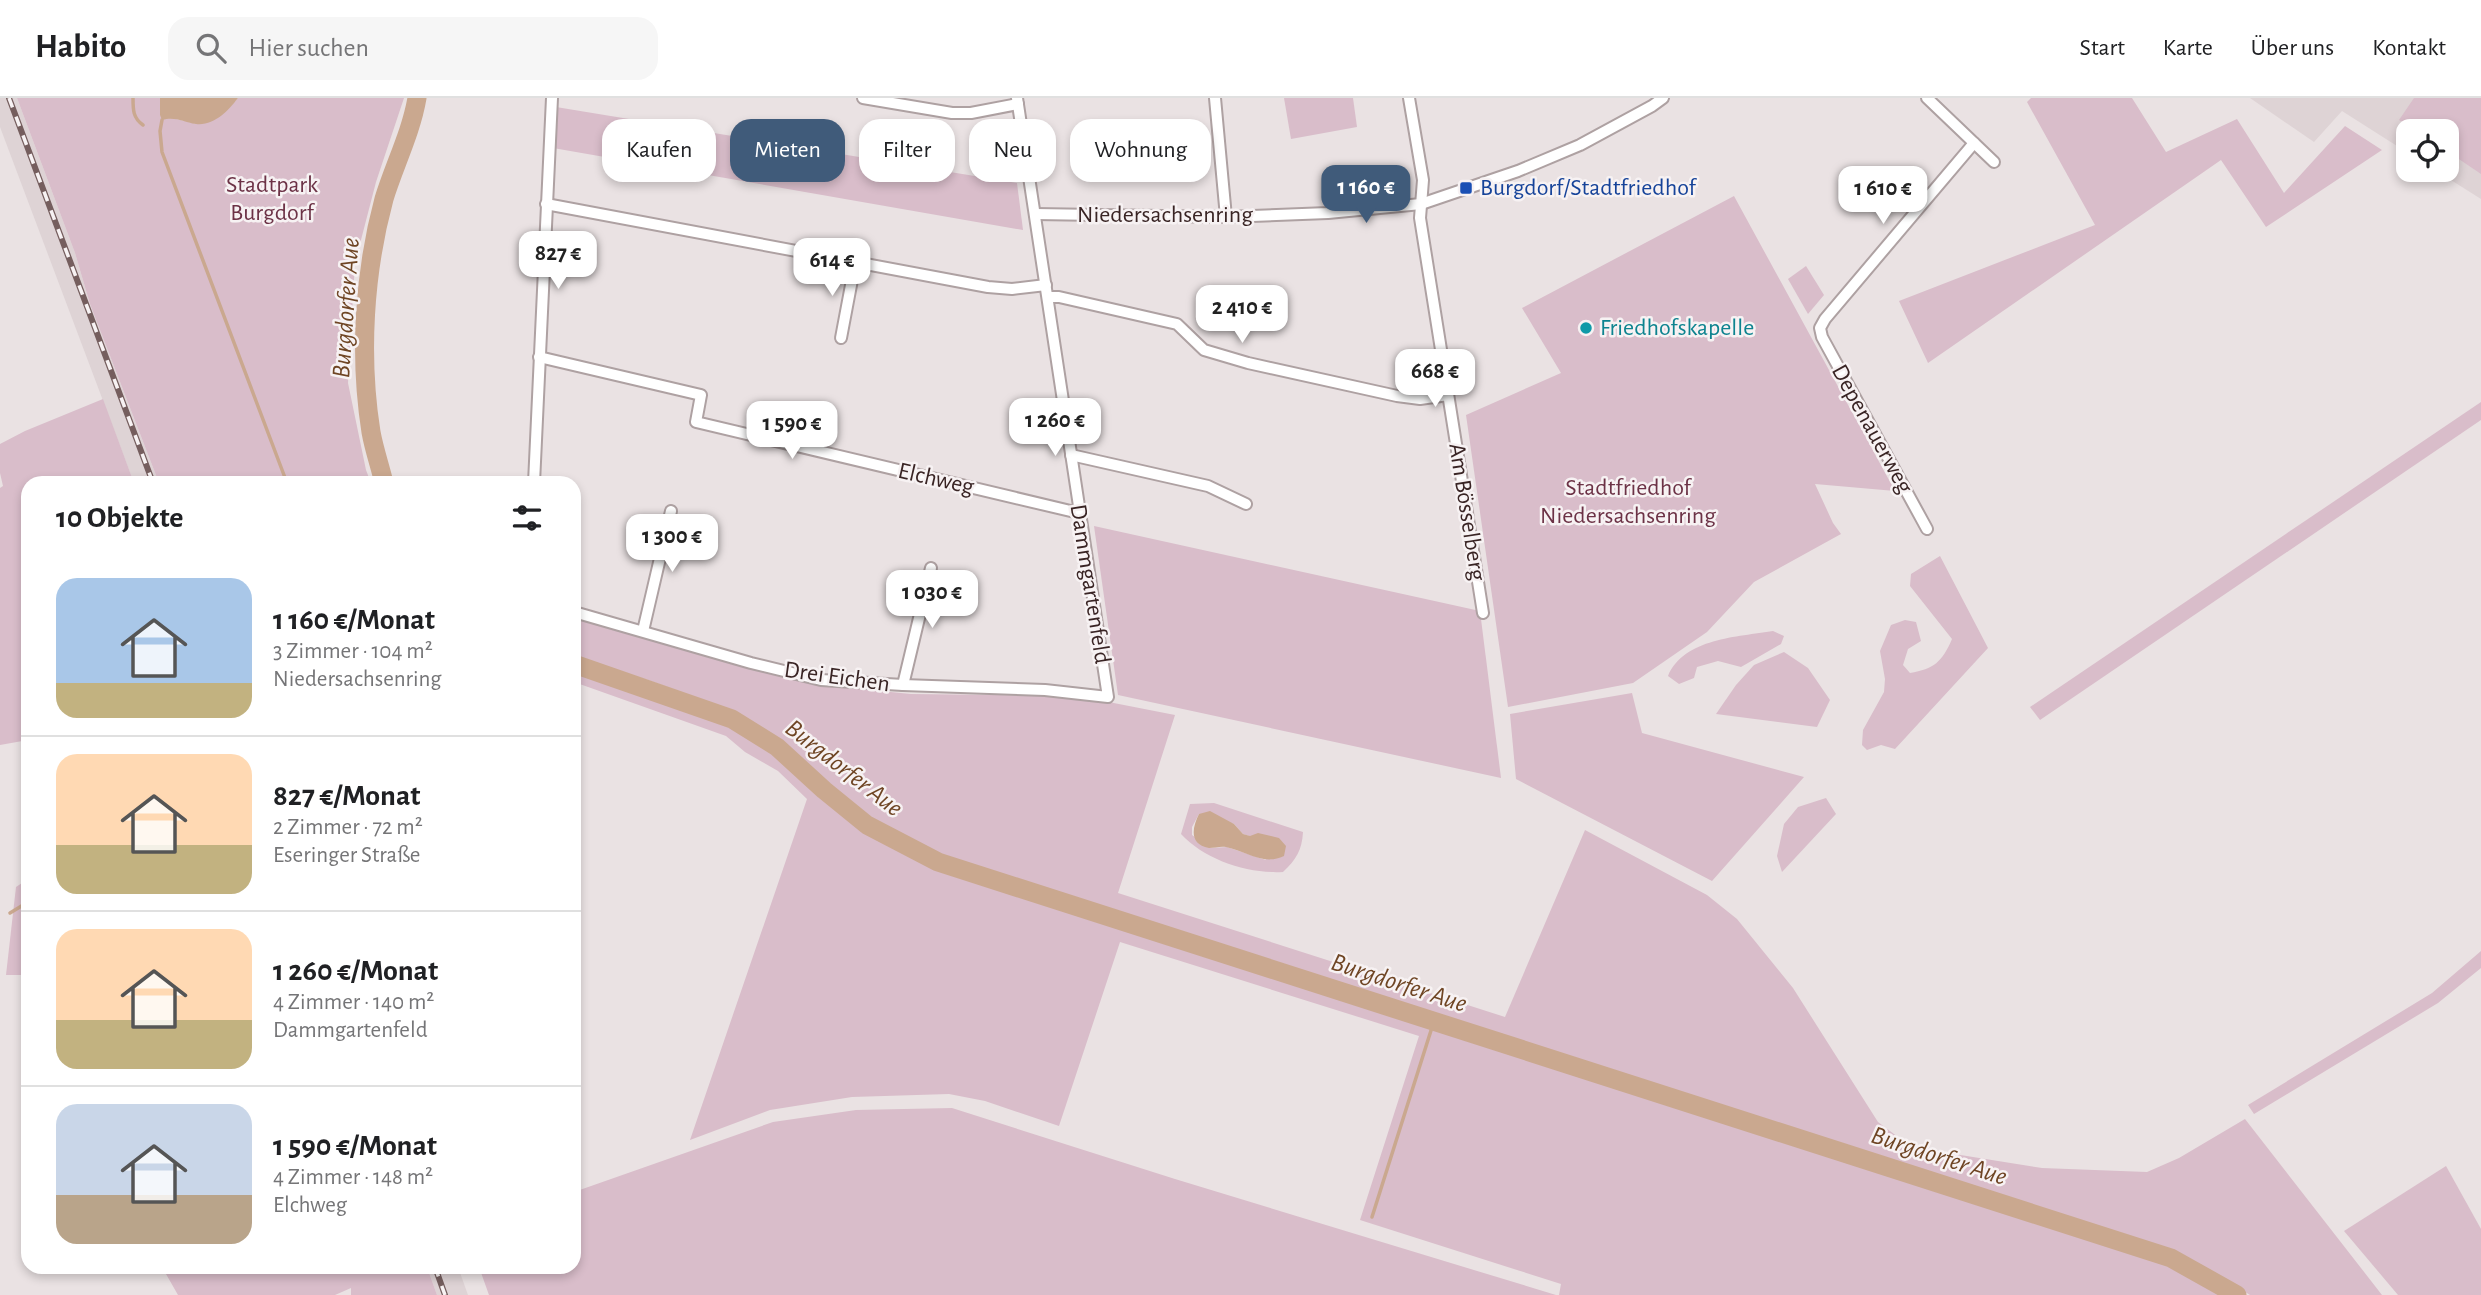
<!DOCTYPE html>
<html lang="de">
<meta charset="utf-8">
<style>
body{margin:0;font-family:"Alegreya Sans",sans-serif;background:#f6f6f6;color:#202124;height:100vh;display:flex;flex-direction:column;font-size:26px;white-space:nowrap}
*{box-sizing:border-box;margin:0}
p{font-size:23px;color:#757577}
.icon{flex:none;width:38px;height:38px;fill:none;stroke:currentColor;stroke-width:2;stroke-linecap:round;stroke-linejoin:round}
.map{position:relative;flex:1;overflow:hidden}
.panel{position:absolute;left:21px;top:378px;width:560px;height:798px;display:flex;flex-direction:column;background:#fff;border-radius:21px;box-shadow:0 4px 10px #0003}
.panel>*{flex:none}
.guide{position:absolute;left:602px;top:21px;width:665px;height:63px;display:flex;gap:14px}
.tools{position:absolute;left:2396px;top:21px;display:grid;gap:14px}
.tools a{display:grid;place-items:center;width:63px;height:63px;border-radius:14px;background:#fff;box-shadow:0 4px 10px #0003;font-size:35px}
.price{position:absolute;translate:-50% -60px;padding:0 16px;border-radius:14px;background:#fff;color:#222;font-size:23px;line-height:46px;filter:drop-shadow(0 2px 4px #0008)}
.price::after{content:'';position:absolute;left:50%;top:42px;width:21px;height:16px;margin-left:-10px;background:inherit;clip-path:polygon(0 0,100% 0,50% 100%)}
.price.current{background:#405b7a;color:#fff}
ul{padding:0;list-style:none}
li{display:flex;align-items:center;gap:21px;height:175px;padding:0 35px}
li+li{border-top:2px solid #e0e0e0}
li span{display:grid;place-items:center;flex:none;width:196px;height:140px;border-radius:21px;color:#555}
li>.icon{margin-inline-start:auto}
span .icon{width:84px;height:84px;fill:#fffc;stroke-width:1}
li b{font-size:30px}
h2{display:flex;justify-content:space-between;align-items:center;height:84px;padding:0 35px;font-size:30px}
.chip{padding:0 24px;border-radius:21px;background:#fff;box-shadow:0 4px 10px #0003;font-size:24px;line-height:63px}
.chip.current{background:#405b7a;color:#fff}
header{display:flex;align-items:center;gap:42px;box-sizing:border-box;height:98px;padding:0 35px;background:#fff;border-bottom:2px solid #e0e0e0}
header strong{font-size:33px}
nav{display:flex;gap:38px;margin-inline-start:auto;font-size:24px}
.search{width:490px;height:63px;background:#f6f6f6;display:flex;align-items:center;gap:18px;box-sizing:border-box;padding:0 24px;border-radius:21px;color:#757577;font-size:26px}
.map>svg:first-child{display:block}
.built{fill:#ded3d5}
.green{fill:#d9bdca;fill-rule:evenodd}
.water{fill:#caa88f}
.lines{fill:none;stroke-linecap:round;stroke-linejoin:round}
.stream{stroke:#caa88f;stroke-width:3.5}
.river{stroke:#caa88f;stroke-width:19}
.minor-casing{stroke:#aea1a2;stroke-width:14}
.minor{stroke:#fff;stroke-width:10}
.rail-casing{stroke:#755e5e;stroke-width:6}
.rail{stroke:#f7f2f3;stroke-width:3.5;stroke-dasharray:10;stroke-linecap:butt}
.transit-dot{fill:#1a4fb4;stroke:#f7f2f3;stroke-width:2.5}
.culture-dot{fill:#0f9aa8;stroke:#f7f2f3;stroke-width:2.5}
.labels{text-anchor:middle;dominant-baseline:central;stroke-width:5;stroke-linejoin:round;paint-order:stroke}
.park-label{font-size:24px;fill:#6c3246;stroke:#f7f2f3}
.transit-label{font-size:24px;fill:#164399;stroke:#f7f2f3;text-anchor:start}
.street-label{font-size:24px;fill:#392424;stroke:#f7f2f3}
.culture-label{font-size:24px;fill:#0d838f;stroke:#f7f2f3;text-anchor:start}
.water-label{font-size:26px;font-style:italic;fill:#6f4524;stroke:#f7f2f3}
</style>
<header>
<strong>Habito</strong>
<div class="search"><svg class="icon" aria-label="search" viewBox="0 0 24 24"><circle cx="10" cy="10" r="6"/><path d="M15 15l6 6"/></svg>Hier suchen</div>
<nav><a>Start</a><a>Karte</a><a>Über uns</a><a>Kontakt</a></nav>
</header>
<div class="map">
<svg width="2481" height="1197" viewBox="0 0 2481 1197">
<rect width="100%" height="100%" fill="#eae2e3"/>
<!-- built -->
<g class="built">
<polygon points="0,0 17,0 75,155 90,206 159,385 134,385 0,29"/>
<polygon points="2250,0 2481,0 2481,101 2435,72 2446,72 2446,33 2408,33 2408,55 2342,13 2314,44"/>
<polygon points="427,1169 458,1169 468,1197 437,1197"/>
</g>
<!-- green -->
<g class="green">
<polygon points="17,0 160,0 160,17 197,26 231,8 238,0 404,0 376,84 355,165 348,285 366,372 371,385 159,385 90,206 75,155"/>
<polygon points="1284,0 1353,0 1357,29 1291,41"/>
<polygon points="2031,0 2132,0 2166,54 2237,21 2284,95 2345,28 2382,52 2266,129 2221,62 1928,265 1899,203 2095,127 2027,4"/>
<polygon points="2414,0 2481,0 2481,76 2447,53 2446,33 2416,33 2399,22"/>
<polygon points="556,9 1017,85 1023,132 553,50"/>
<polygon points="1734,98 1895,393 1815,386 1833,425 1841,436 1754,484 1707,534 1633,585 1508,609 1466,317 1561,275 1522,210"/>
<polygon points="1806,168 1824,197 1808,216 1788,181"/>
<polygon points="103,301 134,385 28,385 28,642 0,647 0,390 3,388 0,375 0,346 25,333"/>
<polygon points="2481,304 2481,322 2040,622 2030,609"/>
<polygon points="1094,428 1480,513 1501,680 1118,597"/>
<path d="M1940 458 1988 550 1895 651 1881 647 1867 652 1862 647 1863 632 1884 594 1885 581 1880 553 1891 527 1905 522 1916 524 1921 543 1908 551 1903 567 1910 575C1934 571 1942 564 1952 541L1910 488 1911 476Z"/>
<polygon points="574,518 820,587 911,596 1078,598 1175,617 1118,795 1505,919 1585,732 1707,797 1737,821 1793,890 1878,1024 1906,1045 1948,1055 2042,1070 2147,1074 2179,1060 2245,1021 2382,1197 2250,1197 2223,1180 2172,1155 1112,814 930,752 864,716 778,643 749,624 714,606 648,582 574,560"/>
<path d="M1773 533 1784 538 1781 546 1741 569 1718 563 1697 569 1694 580 1679 586 1668 578C1684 540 1738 539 1773 533Z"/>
<polygon points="1784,554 1808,570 1830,602 1817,629 1716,616 1736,587 1754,567"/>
<polygon points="574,571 730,625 772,652 819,695 865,731 938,768 2173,1165 2231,1197 1559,1197 1561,1186 1360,1122 1419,938 1120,844 1059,1028 985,1003 949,996 852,999 770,1012 690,1042 807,701 778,673 745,654 726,638 574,584"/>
<polygon points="1632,595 1642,635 1804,679 1712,783 1516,681 1510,616"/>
<polygon points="1826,700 1836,716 1782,774 1777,758 1784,726 1798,709"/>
<path d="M1214 705 1303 734C1302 752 1296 762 1283 774 1248 776 1205 762 1181 736L1190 706ZM1199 716 1234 726 1243 736 1249 738 1266 762 1227 749 1211 750 1192 737V729Z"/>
<polygon points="28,781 28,877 6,877 16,789"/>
<polygon points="2481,853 2481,870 2438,905 2254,1016 2248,1007 2432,895"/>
<polygon points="952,1010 1175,1081 1556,1197 489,1197 479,1169 574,1169 574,1094 773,1024 856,1012"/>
<polygon points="2446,1068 2481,1131 2481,1197 2398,1197 2344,1133"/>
<polygon points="162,1169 427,1169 437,1197 351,1197 351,1190 335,1197 178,1197"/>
</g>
<!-- water -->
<g class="water">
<path d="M160 0H238C228 13 214 28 196 26 183 24 175 18 162 22L160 17Z"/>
<path d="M1210 713 1234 726 1243 736 1250 738 1258 735 1279 740 1286 748 1284 758C1263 768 1246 753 1226 749 1220 748 1215 750 1209 750 1189 746 1192 730 1199 716Z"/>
</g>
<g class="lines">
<!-- stream -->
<g class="stream">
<path d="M133 0C133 12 133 20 143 27"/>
<polyline points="162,22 160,33 162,54 287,385"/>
<polyline points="10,815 28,804"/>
<polyline points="1372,1119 1434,923"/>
</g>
<!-- river -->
<g class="river">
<path d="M384 385C380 368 374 351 371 334 359 258 364 175 384 101 394 68 411 35 417 0"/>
<polyline points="574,566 732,621 777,649 824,692 867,727 938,764 2171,1160 2237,1197"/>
</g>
<defs>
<g id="minor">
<polyline points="863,0 952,15 971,15 1018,6"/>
<polyline points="1215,0 1226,119"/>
<polyline points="1409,0 1423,82 1420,120 1483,515"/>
<polyline points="1927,0 1994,64"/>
<polyline points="546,106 988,189 1012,191 1046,187"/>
<polyline points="1035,116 1226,119 1328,115 1421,106 1518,73 1580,47 1652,8 1663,0"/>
<polyline points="1048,199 1059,199 1177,226 1204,252 1248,265 1397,298 1420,301 1448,297"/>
<polyline points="841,240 855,166"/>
<polyline points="539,259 701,297 696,324 1079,415"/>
<polyline points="1071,357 1208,388 1246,406"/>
<polyline points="534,385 552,0"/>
<polyline points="1927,431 1822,239 1820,230 1825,221 1974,45"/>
<polyline points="574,514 751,565 821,582 903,587 1045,592 1108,599 1017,0"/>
<polyline points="643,533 671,413"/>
<polyline points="903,587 931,470"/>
</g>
</defs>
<!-- minor casing -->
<use href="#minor" class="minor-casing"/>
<!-- minor -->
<use href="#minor" class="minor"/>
<defs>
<g id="rail">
<polyline points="9,0 153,385"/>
<polyline points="435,1169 445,1197"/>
</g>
</defs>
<!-- rail casing -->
<use href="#rail" class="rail-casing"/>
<!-- rail -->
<use href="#rail" class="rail"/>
</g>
<!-- markers -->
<rect class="transit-dot" x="1459" y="83" width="14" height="14" rx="3.5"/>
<circle class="culture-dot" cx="1586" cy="230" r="7"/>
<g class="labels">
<!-- park labels -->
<g class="park-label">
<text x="272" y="87">Stadtpark<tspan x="272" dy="28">Burgdorf</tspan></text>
<text x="1628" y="390">Stadtfriedhof<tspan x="1628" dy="28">Niedersachsenring</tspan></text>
</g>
<!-- transit labels -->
<g class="transit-label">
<text x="1480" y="90">Burgdorf/Stadtfriedhof</text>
</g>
<!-- street labels -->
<g class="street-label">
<text x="1165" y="117">Niedersachsenring</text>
<text transform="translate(1872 331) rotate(61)">Depenauerweg</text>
<text transform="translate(936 381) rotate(13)">Elchweg</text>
<text transform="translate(1467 414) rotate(81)">Am Bösselberg</text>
<text transform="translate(1090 486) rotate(81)">Dammgartenfeld</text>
<text transform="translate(837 579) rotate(8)">Drei Eichen</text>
</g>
<!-- culture labels -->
<g class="culture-label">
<text x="1600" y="230">Friedhofskapelle</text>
</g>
<!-- water labels -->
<g class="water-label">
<text transform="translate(346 210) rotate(-86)">Burgdorfer Aue</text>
<text transform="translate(844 670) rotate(38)">Burgdorfer Aue</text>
<text transform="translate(1399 885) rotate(18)">Burgdorfer Aue</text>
<text transform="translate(1939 1058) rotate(18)">Burgdorfer Aue</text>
</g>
</g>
</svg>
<div class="tools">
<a><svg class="icon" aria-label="locate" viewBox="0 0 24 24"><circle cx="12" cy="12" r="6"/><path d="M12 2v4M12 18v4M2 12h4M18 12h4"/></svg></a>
</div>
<b class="price current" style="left:1366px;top:127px">1 160 €</b>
<b class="price" style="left:1883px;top:128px">1 610 €</b>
<b class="price" style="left:558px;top:193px">827 €</b>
<b class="price" style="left:832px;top:200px">614 €</b>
<b class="price" style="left:1242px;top:247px">2 410 €</b>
<b class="price" style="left:1435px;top:311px">668 €</b>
<b class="price" style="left:1055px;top:360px">1 260 €</b>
<b class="price" style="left:792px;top:363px">1 590 €</b>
<b class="price" style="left:672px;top:476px">1 300 €</b>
<b class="price" style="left:932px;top:532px">1 030 €</b>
<div class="guide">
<a class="chip">Kaufen</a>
<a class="chip current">Mieten</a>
<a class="chip">Filter</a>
<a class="chip">Neu</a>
<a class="chip">Wohnung</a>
</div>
<section class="panel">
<h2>10 Objekte<svg class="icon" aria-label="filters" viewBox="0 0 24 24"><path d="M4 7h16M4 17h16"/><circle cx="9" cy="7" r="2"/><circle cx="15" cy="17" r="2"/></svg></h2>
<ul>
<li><span style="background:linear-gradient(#a9c7e8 75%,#c2b280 0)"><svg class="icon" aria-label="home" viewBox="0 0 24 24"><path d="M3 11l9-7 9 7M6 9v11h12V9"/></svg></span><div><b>1 160 €/Monat</b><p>3 Zimmer · 104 m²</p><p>Niedersachsenring</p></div></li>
<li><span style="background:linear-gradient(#ffd9b3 65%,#c2b280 0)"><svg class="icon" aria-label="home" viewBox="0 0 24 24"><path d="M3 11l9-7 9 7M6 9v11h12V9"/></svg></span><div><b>827 €/Monat</b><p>2 Zimmer · 72 m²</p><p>Eseringer Straße</p></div></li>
<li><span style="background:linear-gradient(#ffd9b3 65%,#c2b280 0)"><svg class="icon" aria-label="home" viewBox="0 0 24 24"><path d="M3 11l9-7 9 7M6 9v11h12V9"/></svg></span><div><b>1 260 €/Monat</b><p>4 Zimmer · 140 m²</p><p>Dammgartenfeld</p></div></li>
<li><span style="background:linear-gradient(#c9d6e8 65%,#b9a48a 0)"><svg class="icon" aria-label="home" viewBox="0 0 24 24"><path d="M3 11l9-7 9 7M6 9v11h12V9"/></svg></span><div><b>1 590 €/Monat</b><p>4 Zimmer · 148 m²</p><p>Elchweg</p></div></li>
</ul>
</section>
</div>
